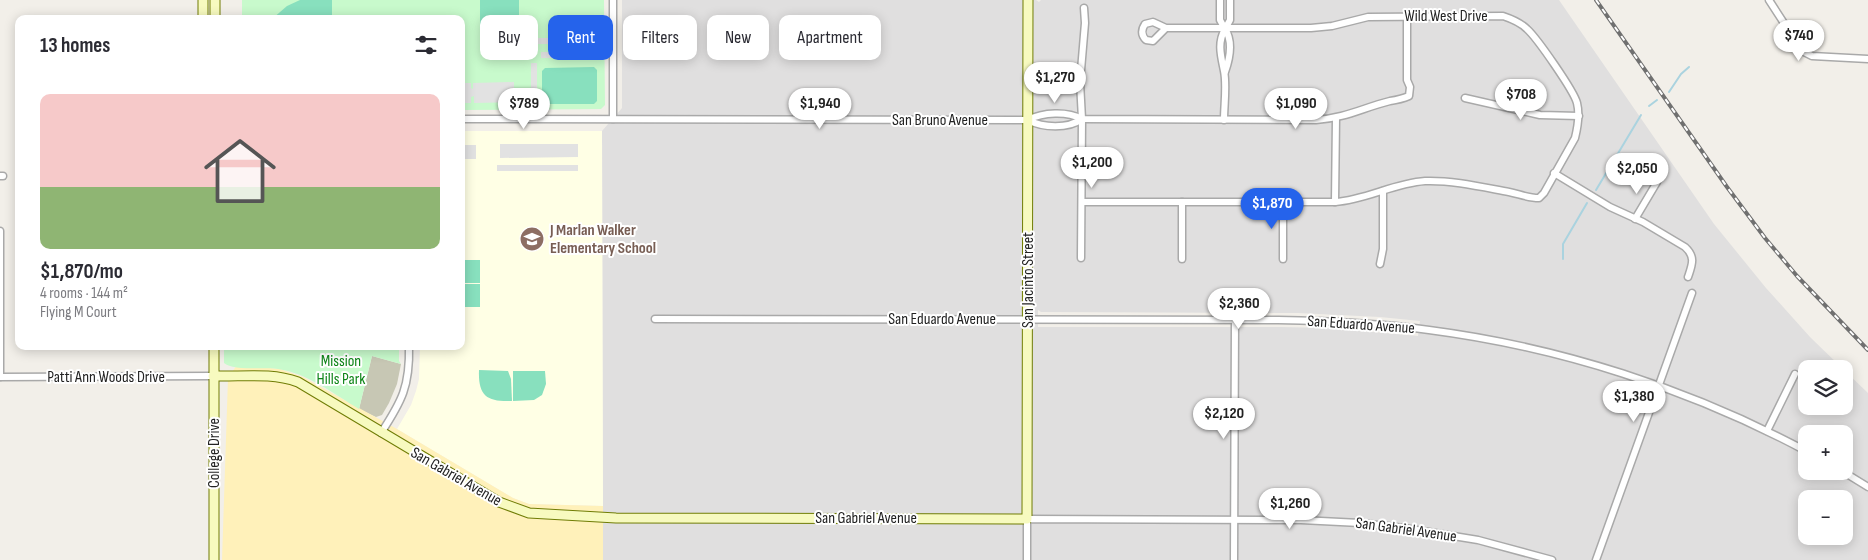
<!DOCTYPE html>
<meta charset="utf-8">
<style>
body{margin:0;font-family:"Sofia Sans Condensed",sans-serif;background:#f7f7f7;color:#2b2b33;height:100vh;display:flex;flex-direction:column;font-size:19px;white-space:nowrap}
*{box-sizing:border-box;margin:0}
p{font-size:16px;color:#7c7c81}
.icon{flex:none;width:28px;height:28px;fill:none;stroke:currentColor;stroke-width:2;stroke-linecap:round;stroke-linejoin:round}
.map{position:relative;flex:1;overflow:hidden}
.details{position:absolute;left:15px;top:15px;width:450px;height:335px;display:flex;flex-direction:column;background:#fff;border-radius:10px;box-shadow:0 2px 12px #0003}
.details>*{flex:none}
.hud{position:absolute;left:480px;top:15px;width:475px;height:45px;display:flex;gap:10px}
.buttons{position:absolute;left:1798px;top:360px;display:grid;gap:10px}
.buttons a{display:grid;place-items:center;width:55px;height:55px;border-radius:10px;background:#fff;box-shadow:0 2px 12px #0003;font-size:25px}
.price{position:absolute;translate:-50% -42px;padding:0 11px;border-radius:18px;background:#fff;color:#222;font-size:16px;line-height:32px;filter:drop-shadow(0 1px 2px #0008)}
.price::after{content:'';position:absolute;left:50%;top:30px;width:15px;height:11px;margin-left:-8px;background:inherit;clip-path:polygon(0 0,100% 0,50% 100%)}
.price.current{background:#2563eb;color:#fff}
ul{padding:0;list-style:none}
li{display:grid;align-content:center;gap:10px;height:265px;padding:0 25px}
li span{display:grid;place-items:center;height:155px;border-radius:10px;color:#555}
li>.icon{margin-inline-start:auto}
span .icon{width:90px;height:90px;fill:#fffc;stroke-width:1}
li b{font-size:21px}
h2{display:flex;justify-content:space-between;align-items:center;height:60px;padding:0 25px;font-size:21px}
.pill{padding:0 18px;border-radius:10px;background:#fff;box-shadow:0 2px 12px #0003;font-size:18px;line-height:45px}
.pill.current{background:#2563eb;color:#fff}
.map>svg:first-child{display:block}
.residential{fill:#e0dfdf;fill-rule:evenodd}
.education{fill:#ffffe5}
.construction{fill:#c7c7b4}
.sand{fill:#fff1ba}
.park{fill:#c8facc}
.pitch{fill:#88e0be}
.parking{fill:#e2e2e2}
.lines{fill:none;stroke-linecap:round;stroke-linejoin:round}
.stream{stroke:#aad3df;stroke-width:2}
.street-casing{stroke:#a9a9a9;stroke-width:9}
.secondary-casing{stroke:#707d05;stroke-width:11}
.street{stroke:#fff;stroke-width:6}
.secondary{stroke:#f7fabf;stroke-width:9}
.rail-casing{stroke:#707070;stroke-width:4}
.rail{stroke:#fff;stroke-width:2;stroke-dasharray:5.5;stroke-linecap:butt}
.labels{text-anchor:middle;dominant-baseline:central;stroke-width:4;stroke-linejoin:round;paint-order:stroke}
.street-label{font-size:16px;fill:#222;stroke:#fff}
.education-label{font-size:16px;font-weight:bold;fill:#785e54;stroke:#fff;text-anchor:start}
.park-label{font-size:16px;fill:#0c8416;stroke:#fff}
</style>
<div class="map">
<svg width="1868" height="560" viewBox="0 0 1868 560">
<rect width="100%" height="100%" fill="#f2efe9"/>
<!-- residential -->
<path class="residential" d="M622 0H1036L1039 2 1041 0H1559L1714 224 1766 288 1810 337 1843 369H1806V406H1844V370L1868 393V560H603L602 131 622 108ZM1038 310 1041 312 1298 313 1380 317 1420 321 1418 336 1329 328 1280 327H1038ZM1806 434H1844V471H1806ZM1806 499H1844V536H1806Z"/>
<!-- education -->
<polygon class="education" points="461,131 602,131 603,506 529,504 513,498 397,429 411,405 416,391 419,379 420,346 461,346"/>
<!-- construction -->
<polygon class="construction" points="372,356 401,364 397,384 389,403 382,415 376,417 359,409"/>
<!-- sand -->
<polygon class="sand" points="237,365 280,369 303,377 397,429 513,498 529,504 603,506 603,560 222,560 228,378"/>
<!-- park -->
<g class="park">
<polygon points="242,0 604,0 605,105 601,109 461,110 461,19 242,19"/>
<path d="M224 346H399V361L401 364 372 356 359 409C334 394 307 373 278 369 265 367 232 371 224 363Z"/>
</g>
<!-- pitch -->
<g class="pitch">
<polygon points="300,0 332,0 332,19 272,19 287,6"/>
<rect x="480" y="0" width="39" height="29"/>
<polygon points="594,67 597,70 597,101 594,104 546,104 542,100 542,71 545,68"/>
<polygon points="465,260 480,260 480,283 464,283"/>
<rect x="464" y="284" width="16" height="23"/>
<path d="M479 370 508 371 511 379 512 401C487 402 478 396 479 370Z"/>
<polygon points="513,371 545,371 546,384 542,395 534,400 513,401"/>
</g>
<!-- parking -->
<g class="parking">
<rect x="531" y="38" width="28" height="6"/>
<rect x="566" y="38" width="32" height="6"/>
<rect x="541" y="52" width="30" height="6"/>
<rect x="574" y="52" width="25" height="6"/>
<rect x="531" y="63" width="6" height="34"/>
<polygon points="514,82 514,88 517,88 517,102 474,103 474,96 471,97 471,103 461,103 461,83 471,83 471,88 473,89 473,83"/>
<polygon points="500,144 578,144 578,157 500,158"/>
<rect x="461" y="145" width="15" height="14"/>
<rect x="497" y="165" width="81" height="6"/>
</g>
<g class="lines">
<!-- stream -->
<g class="stream">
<polyline points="1669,92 1681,74 1689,67"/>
<polyline points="1649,106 1657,100"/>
<polyline points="1596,190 1641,115"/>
<polyline points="1563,259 1563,244 1587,203"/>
</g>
<defs>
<g id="street">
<path d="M1220 0V20L1225 29C1217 43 1221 56 1224 71 1227 85 1224 105 1224 120"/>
<polyline points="1769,0 1802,51 1812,56 1868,59"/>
<path d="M1225 72C1230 58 1233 41 1225 29L1230 20V0"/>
<polyline points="1465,98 1540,115 1579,116"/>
<path d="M461 119 1028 120C1043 128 1068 129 1082 119"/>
<polyline points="613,119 613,0"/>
<path d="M1028 120C1043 112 1067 111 1082 119L1316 120C1346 118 1362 108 1390 101 1397 100 1402 99 1409 96L1410 87 1407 80V16"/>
<path d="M1554 173 1610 207 1643 222 1685 247C1696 257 1692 265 1688 277"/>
<polyline points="0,176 3,176"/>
<path d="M1082 202H1335C1366 200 1394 183 1425 181 1452 180 1482 187 1509 192 1519 194 1528 198 1539 198L1544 193 1575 138C1578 126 1580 115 1577 103 1574 91 1537 38 1527 29 1520 22 1512 19 1503 16L1368 17 1332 26 1311 28H1166L1153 22 1145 24C1141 30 1141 35 1146 40L1153 41 1166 28"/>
<polyline points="1335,202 1336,118"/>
<polyline points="1635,219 1657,182"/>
<polyline points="0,231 0,377"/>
<polyline points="1081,258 1082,119 1080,82 1085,23 1084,8"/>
<polyline points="1182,259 1182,202"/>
<polyline points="1283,259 1283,202"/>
<polyline points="1380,264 1383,249 1383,191"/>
<path d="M655 319 1278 320C1328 321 1379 323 1429 330 1560 347 1690 389 1806 451"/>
<polyline points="0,377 213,376"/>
<polyline points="1767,431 1795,374"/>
<path d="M381 433C402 401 410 386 409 346"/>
<polyline points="1842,471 1868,487"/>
<polyline points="1027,560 1027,519 1301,520 1360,523 1404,528 1478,540 1552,560"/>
<polyline points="1234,560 1235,320"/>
<polyline points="1596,560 1692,293"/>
</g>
<g id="secondary">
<polyline points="203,19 203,0"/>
<polyline points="215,19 215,0"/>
<polyline points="214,346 214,560"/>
<path d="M213 376C242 377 270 372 298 382L499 502 529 513 616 518 1027 519 1028 0"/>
</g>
</defs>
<!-- street casing -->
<use href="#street" class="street-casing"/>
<!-- secondary casing -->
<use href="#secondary" class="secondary-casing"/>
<!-- street -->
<use href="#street" class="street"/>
<!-- secondary -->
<use href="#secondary" class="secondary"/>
<defs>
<polyline id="rail" points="1596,0 1727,187 1765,238 1797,276 1868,350"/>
</defs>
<!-- rail casing -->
<use href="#rail" class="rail-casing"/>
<!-- rail -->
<use href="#rail" class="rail"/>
</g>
<!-- icons -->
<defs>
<symbol id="school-disc" viewBox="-11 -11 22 22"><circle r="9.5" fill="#8d6e63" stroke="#fff"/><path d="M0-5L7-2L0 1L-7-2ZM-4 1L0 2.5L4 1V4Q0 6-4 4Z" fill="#fff"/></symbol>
</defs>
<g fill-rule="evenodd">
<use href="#school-disc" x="518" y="225" width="28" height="28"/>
</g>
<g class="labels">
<!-- street labels -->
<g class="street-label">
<text x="1446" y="16">Wild West Drive</text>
<text x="940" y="120">San Bruno Avenue</text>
<text transform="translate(1028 280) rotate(-90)">San Jacinto Street</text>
<text x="942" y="319">San Eduardo Avenue</text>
<text transform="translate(1361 325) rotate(4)">San Eduardo Avenue</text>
<text x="106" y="377">Patti Ann Woods Drive</text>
<text transform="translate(214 453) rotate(-90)">College Drive</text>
<text transform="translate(456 477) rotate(30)">San Gabriel Avenue</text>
<text x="866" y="518">San Gabriel Avenue</text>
<text transform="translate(1406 530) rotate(8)">San Gabriel Avenue</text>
</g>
<!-- education labels -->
<g class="education-label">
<text x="550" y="230">J Marlan Walker<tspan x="550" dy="18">Elementary School</tspan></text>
</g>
<!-- park labels -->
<g class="park-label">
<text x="341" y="361">Mission<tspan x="341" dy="18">Hills Park</tspan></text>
</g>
</g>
</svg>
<div class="buttons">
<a><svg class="icon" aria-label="layers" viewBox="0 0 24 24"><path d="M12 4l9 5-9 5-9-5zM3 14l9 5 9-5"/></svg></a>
<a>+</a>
<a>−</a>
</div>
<b class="price" style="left:1799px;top:62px">$740</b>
<b class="price" style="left:1055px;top:104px">$1,270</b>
<b class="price" style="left:1521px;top:121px">$708</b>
<b class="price" style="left:524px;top:130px">$789</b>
<b class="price" style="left:820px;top:130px">$1,940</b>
<b class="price" style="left:1296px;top:130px">$1,090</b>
<b class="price" style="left:1092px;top:189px">$1,200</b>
<b class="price" style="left:1637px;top:195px">$2,050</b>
<b class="price current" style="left:1272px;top:230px">$1,870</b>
<b class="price" style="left:1239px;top:330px">$2,360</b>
<b class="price" style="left:1634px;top:423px">$1,380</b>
<b class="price" style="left:1224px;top:440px">$2,120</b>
<b class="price" style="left:1290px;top:530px">$1,260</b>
<div class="hud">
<a class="pill">Buy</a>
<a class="pill current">Rent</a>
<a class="pill">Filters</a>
<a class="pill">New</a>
<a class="pill">Apartment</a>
</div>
<section class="details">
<h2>13 homes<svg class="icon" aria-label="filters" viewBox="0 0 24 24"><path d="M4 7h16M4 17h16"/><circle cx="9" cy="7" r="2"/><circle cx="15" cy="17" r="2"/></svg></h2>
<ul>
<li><span style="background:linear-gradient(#f6c9c9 60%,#8fb573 0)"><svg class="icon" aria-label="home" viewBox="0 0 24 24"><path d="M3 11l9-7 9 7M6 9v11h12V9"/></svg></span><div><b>$1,870/mo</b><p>4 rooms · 144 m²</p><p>Flying M Court</p></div></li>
</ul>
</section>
</div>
